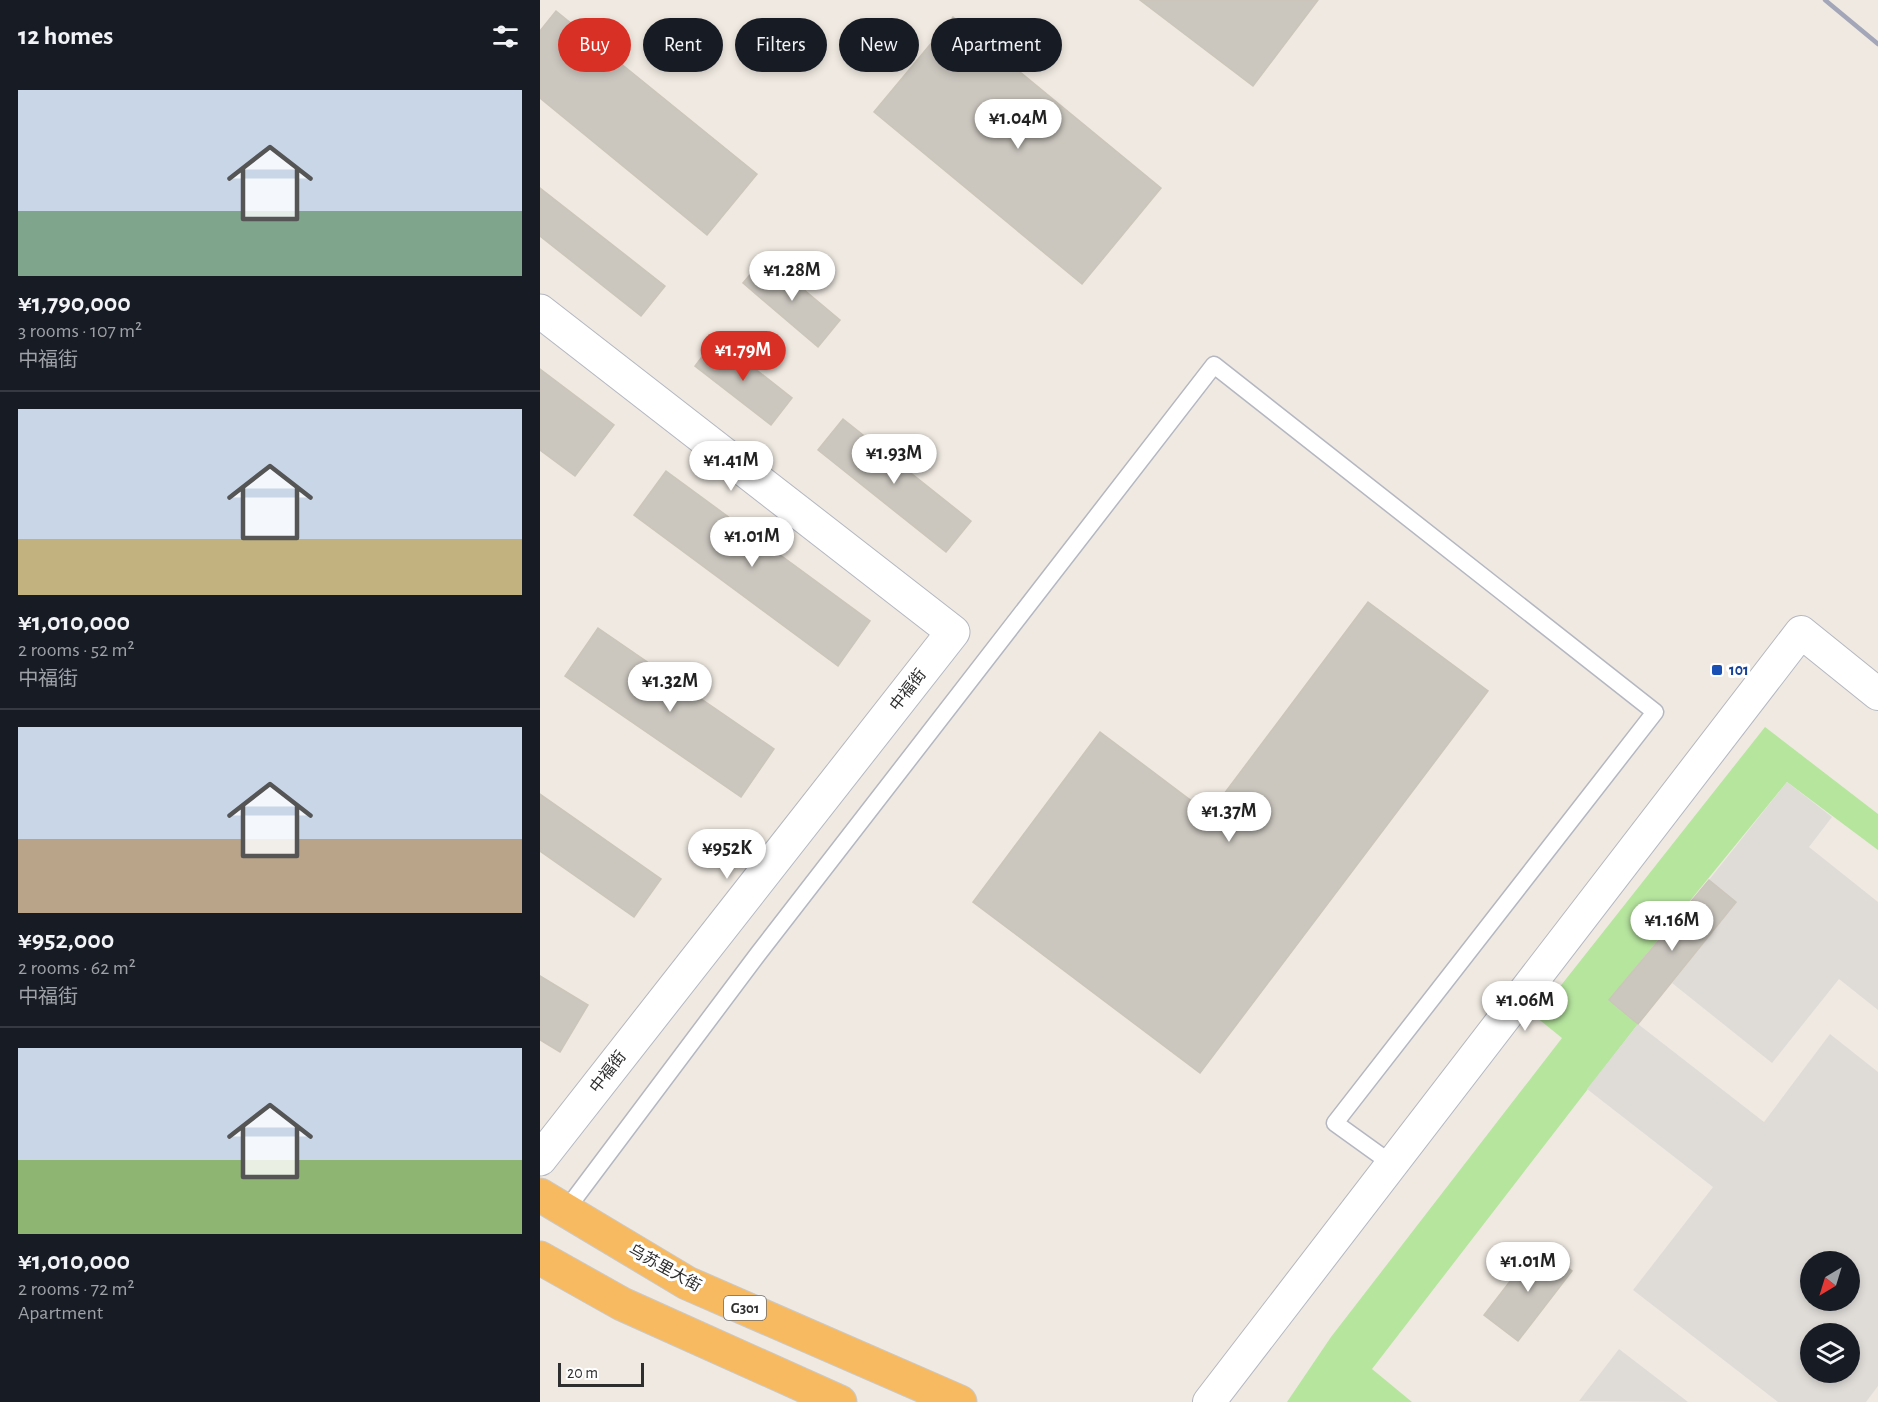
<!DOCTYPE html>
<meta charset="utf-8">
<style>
body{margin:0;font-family:"Alegreya Sans","Noto Sans SC",sans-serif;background:#242831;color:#f1f3f6;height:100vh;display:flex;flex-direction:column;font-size:22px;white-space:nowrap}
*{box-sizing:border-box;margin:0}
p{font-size:20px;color:#9ea1a6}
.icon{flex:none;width:33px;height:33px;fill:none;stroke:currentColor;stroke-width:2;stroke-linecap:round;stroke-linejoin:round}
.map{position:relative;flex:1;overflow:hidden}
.drawer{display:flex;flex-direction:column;background:#171b24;width:540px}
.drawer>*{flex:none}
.banner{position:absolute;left:18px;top:18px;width:570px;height:54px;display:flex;gap:12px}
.needle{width:39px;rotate:218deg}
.buttons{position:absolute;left:1260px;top:1251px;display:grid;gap:12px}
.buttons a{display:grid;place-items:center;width:60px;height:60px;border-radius:50%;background:#171b24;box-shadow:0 3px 9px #0003;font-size:30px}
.scale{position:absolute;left:18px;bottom:15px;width:86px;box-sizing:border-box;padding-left:6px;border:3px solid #2e2e2e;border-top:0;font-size:16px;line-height:21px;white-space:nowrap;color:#2e2e2e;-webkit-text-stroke:4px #fff;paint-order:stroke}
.price{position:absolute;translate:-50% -51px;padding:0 14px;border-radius:21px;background:#fff;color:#222;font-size:20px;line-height:39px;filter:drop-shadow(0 2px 3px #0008)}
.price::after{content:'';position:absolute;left:50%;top:36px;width:18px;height:14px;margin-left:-9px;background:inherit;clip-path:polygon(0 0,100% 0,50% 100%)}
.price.current{background:#d93025;color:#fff}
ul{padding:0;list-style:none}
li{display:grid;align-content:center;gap:12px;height:318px;padding:0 18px}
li+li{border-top:2px solid #363941}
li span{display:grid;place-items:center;height:186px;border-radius:0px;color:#555}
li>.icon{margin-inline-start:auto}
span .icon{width:108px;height:108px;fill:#fffc;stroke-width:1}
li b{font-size:26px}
h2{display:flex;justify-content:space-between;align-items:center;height:72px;padding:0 18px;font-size:26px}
.chip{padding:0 21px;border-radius:27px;background:#171b24;box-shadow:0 3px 9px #0003;font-size:21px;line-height:54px}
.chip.current{background:#d93025;color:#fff}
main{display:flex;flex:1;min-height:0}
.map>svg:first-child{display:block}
.green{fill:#b6e59e}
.plaza{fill:#dfdcd8;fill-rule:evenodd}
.building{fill:#cbc7bf;stroke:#cbc5ba;stroke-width:1.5}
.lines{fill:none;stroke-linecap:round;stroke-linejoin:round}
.service-casing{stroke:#b4b7c1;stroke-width:19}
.minor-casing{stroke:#b4b7c1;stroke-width:34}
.tertiary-casing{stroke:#b4b7c1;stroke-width:35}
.trunk-casing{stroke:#c9c9c9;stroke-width:35}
.service{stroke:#fff;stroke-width:16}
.minor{stroke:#fff;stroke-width:32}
.tertiary{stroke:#fff;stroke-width:33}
.trunk{stroke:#f8ba60;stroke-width:33}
.rail{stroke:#a3a6b8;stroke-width:4.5}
.transit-dot{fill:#1a4fb4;stroke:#fff;stroke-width:2}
.labels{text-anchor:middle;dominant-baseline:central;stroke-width:6;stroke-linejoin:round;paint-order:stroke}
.shield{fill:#fff;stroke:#6d6d6d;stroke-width:1.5}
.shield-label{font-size:15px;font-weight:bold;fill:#2e2e2e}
.transit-label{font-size:16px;font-weight:bold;fill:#164399;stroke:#fff;text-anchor:start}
.street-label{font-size:16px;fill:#2e2e2e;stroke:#fff}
</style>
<main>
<section class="drawer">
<h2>12 homes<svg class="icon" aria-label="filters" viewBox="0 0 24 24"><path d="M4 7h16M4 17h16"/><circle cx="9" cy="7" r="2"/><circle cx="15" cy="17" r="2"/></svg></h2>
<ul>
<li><span style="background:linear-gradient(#c9d6e8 65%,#7fa58c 0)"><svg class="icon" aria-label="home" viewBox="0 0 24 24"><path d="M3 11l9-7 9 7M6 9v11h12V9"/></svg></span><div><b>¥1,790,000</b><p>3 rooms · 107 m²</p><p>中福街</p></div></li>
<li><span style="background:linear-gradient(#c9d6e8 70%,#c2b280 0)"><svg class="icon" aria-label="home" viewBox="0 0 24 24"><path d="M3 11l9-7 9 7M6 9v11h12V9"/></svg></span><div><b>¥1,010,000</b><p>2 rooms · 52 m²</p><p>中福街</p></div></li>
<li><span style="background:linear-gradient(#c9d6e8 60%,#b9a48a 0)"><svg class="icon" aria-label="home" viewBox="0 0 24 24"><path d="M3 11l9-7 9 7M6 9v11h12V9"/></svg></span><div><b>¥952,000</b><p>2 rooms · 62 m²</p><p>中福街</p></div></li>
<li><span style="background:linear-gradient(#c9d6e8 60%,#8fb573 0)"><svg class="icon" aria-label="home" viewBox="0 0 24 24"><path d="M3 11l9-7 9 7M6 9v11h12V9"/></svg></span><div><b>¥1,010,000</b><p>2 rooms · 72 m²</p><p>Apartment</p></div></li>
</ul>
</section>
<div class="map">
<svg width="1338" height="1402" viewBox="0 0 1338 1402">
<rect width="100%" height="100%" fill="#efe9e1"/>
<!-- green -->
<polygon class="green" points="1225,727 1338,814 1338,850 1247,782 1069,1000 1098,1024 832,1369 872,1402 747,1402 791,1337 1022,1038 996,1017"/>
<!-- plaza -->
<g class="plaza">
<polygon points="1247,782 1292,817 1269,847 1338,902 1338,1010 1299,979 1232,1063 1132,983 1196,902 1169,880"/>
<path d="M1098 1024 1224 1122 1290 1034 1338 1072V1386L1326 1402H1238L1093 1290 1173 1187 1047 1089ZM1270 1262H1310V1300H1270ZM1270 1334H1310V1372H1270Z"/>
<polygon points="1079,1349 1148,1402 1039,1401"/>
</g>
<!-- building -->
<g class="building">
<polygon points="600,0 778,0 713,86"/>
<polygon points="16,11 217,174 167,235 0,98 0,31"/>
<polygon points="413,17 621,188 542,284 334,112"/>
<polygon points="0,188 125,286 101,316 0,236"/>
<polygon points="225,257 300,320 278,347 203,283"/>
<polygon points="176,338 252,398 231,425 155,366"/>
<polygon points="0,369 74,425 35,476 0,450"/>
<polygon points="303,419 431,521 406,552 278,450"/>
<polygon points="126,471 330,621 298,666 94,515"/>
<polygon points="828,602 948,691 660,1073 433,902 560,732 669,814"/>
<polygon points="58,628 234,749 201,797 25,676"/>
<polygon points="0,794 121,879 94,917 0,851"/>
<polygon points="1169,880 1196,902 1098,1024 1069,1000"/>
<polygon points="0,976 48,1005 20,1052 0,1040"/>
<polygon points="998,1245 1032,1271 978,1341 944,1315"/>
</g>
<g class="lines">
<defs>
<polyline id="service" points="26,1210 218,954 674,365 1115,712 795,1123 852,1164"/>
<polyline id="minor" points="669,1402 1261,632 1338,694"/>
<polyline id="tertiary" points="0,311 413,632 0,1159"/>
<g id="trunk">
<polyline points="0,1195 147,1283 420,1402"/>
<polyline points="0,1258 82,1304 300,1402"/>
</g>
</defs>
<!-- service casing -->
<use href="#service" class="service-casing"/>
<!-- minor casing -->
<use href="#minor" class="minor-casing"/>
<!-- tertiary casing -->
<use href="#tertiary" class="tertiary-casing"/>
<!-- trunk casing -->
<use href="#trunk" class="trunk-casing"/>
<!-- service -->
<use href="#service" class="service"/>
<!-- minor -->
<use href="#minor" class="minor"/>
<!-- tertiary -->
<use href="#tertiary" class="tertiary"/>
<!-- trunk -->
<use href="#trunk" class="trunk"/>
<!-- rail -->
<polyline class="rail" points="1285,0 1338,44"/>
</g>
<!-- markers -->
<rect class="transit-dot" x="1171" y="664" width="12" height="12" rx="3"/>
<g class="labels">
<!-- shield labels -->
<rect class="shield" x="184" y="1296" width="42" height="24" rx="4.5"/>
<g class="shield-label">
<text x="205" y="1308">G301</text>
</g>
<!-- transit labels -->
<g class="transit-label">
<text x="1189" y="670">101</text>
</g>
<!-- street labels -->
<g class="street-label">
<text transform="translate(368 690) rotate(-52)">中福街</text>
<text transform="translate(68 1072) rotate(-52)">中福街</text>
<text transform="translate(125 1268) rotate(29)">乌苏里大街</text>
</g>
</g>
</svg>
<div class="buttons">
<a><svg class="needle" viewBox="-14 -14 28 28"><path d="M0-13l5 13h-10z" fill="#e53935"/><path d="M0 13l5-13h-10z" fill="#9ea1a6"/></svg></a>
<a><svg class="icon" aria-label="layers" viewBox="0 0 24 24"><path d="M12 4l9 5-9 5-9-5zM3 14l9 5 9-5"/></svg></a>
</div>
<div class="scale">20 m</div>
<b class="price" style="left:478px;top:150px">¥1.04M</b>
<b class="price" style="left:252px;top:302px">¥1.28M</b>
<b class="price current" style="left:203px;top:382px">¥1.79M</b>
<b class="price" style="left:354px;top:485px">¥1.93M</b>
<b class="price" style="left:191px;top:492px">¥1.41M</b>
<b class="price" style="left:212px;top:568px">¥1.01M</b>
<b class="price" style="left:130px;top:713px">¥1.32M</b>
<b class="price" style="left:689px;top:843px">¥1.37M</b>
<b class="price" style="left:187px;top:880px">¥952K</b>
<b class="price" style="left:1132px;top:952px">¥1.16M</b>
<b class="price" style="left:985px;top:1032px">¥1.06M</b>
<b class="price" style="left:988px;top:1293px">¥1.01M</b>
<div class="banner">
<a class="chip current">Buy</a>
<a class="chip">Rent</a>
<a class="chip">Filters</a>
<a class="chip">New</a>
<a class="chip">Apartment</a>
</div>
</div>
</main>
